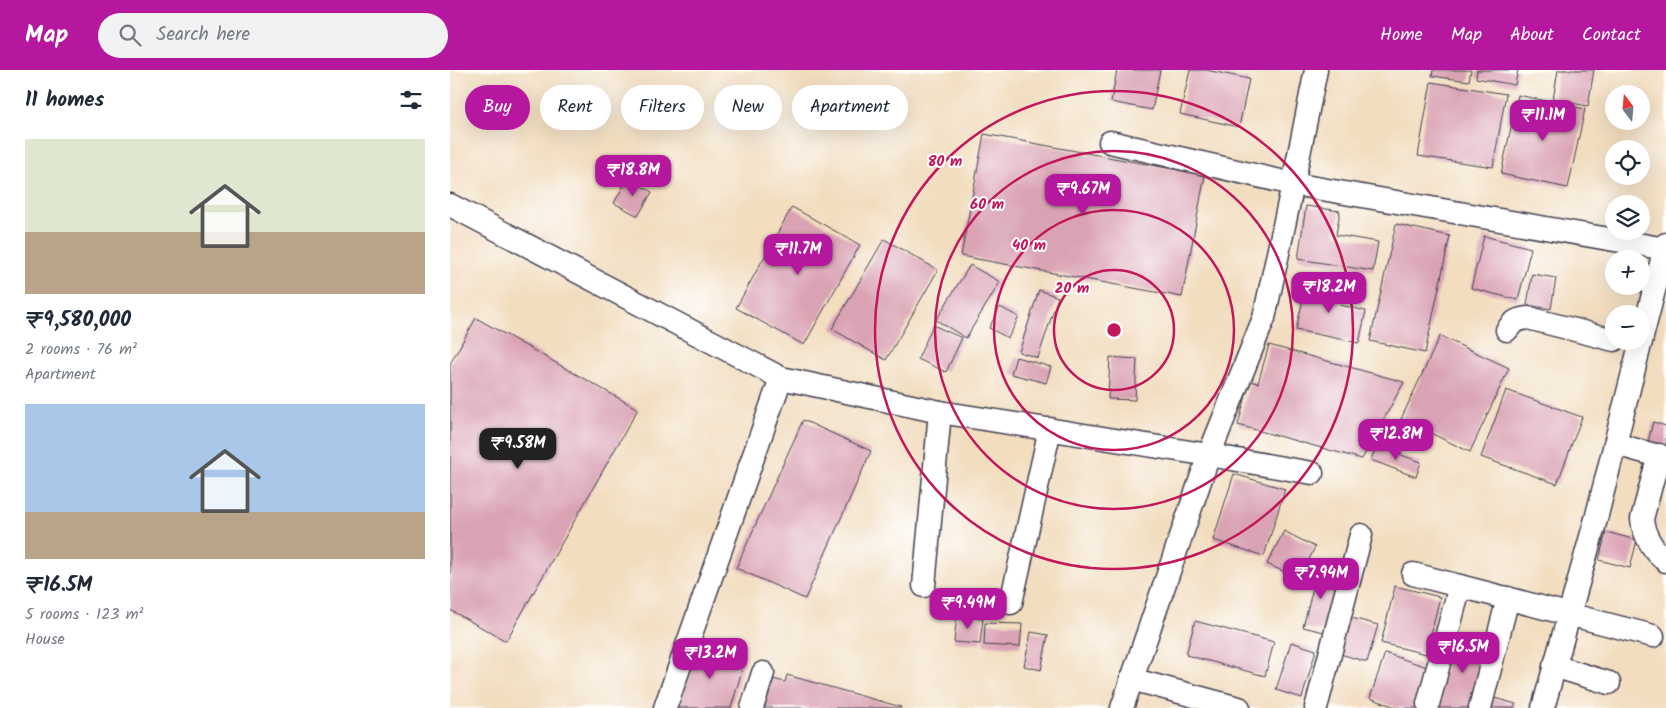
<!DOCTYPE html>
<meta charset="utf-8">
<style>
body{margin:0;font-family:Kalam,sans-serif;background:#f2f2f3;color:#1f2937;height:100vh;display:flex;flex-direction:column;font-size:19px;white-space:nowrap}
*{box-sizing:border-box;margin:0}
p{font-size:16px;color:#747a83}
.icon{flex:none;width:28px;height:28px;fill:none;stroke:currentColor;stroke-width:2;stroke-linecap:round;stroke-linejoin:round}
.map{position:relative;flex:1;overflow:hidden}
.drawer{display:flex;flex-direction:column;background:#fff;width:450px}
.drawer>*{flex:none}
.top-card{position:absolute;left:15px;top:15px;width:475px;height:45px;display:flex;gap:10px}
.needle{width:32px;rotate:344deg}
.tools{position:absolute;left:1155px;top:15px;display:grid;gap:10px}
.tools a{display:grid;place-items:center;width:45px;height:45px;border-radius:50%;background:#fff;box-shadow:0 5px 20px #0002;font-size:25px}
.price{position:absolute;translate:-50% -42px;padding:0 11px;border-radius:10px;background:#b5179e;color:#fff;font-size:16px;line-height:32px;filter:drop-shadow(0 1px 2px #0008)}
.price::after{content:'';position:absolute;left:50%;top:30px;width:15px;height:11px;margin-left:-8px;background:inherit;clip-path:polygon(0 0,100% 0,50% 100%)}
.price.current{background:#222;color:#fff}
ul{padding:0;list-style:none}
li{display:grid;align-content:center;gap:10px;height:265px;padding:0 25px}
li span{display:grid;place-items:center;height:155px;border-radius:0px;color:#555}
li>.icon{margin-inline-start:auto}
span .icon{width:90px;height:90px;fill:#fffc;stroke-width:1}
li b{font-size:21px}
h2{display:flex;justify-content:space-between;align-items:center;height:60px;padding:0 25px;font-size:21px}
.tag{padding:0 18px;border-radius:22px;background:#fff;box-shadow:0 5px 20px #0002;font-size:18px;line-height:45px}
.tag.current{background:#b5179e;color:#fff}
header{display:flex;align-items:center;gap:30px;box-sizing:border-box;height:70px;padding:0 25px;background:#b5179e;color:#fff}
header strong{font-size:24px}
nav{display:flex;gap:28px;margin-inline-start:auto;font-size:18px}
.search{width:350px;height:45px;background:#f2f2f3;display:flex;align-items:center;gap:12px;box-sizing:border-box;padding:0 18px;border-radius:28px;color:#747a83;font-size:19px}
main{display:flex;flex:1;min-height:0}
.map>svg:first-child{display:block}
.building{fill:#daa3b4}
.lines{fill:none;stroke-linecap:round;stroke-linejoin:round}
.minor-casing{stroke:#413e4f;stroke-width:25}
.minor{stroke:#fff;stroke-width:22}
.ring{fill:none;stroke:#c2185b;stroke-width:2.5}
.centre{fill:#c2185b;stroke:#fff;stroke-width:2.5}
.ring-label{font-size:15px;text-anchor:middle;font-weight:bold;fill:#c2185b;stroke:#fff;stroke-width:4;stroke-linejoin:round;paint-order:stroke}
</style>
<header>
<strong>Map</strong>
<div class="search"><svg class="icon" aria-label="search" viewBox="0 0 24 24"><circle cx="10" cy="10" r="6"/><path d="M15 15l6 6"/></svg>Search here</div>
<nav><a>Home</a><a>Map</a><a>About</a><a>Contact</a></nav>
</header>
<main>
<section class="drawer">
<h2>11 homes<svg class="icon" aria-label="filters" viewBox="0 0 24 24"><path d="M4 7h16M4 17h16"/><circle cx="9" cy="7" r="2"/><circle cx="15" cy="17" r="2"/></svg></h2>
<ul>
<li><span style="background:linear-gradient(#dfe7d0 60%,#b9a48a 0)"><svg class="icon" aria-label="home" viewBox="0 0 24 24"><path d="M3 11l9-7 9 7M6 9v11h12V9"/></svg></span><div><b>₹9,580,000</b><p>2 rooms · 76 m²</p><p>Apartment</p></div></li>
<li><span style="background:linear-gradient(#a9c7e8 70%,#b9a48a 0)"><svg class="icon" aria-label="home" viewBox="0 0 24 24"><path d="M3 11l9-7 9 7M6 9v11h12V9"/></svg></span><div><b>₹16.5M</b><p>5 rooms · 123 m²</p><p>House</p></div></li>
</ul>
</section>
<div class="map">
<svg width="1216" height="638" viewBox="0 0 1216 638">
<rect width="100%" height="100%" fill="#fff"/>
<filter id="ink" filterUnits="userSpaceOnUse"><feTurbulence type="fractalNoise" baseFrequency=".02" numOctaves="2"/><feDisplacementMap in="SourceGraphic" scale="10" xChannelSelector="R" yChannelSelector="G"/><feConvolveMatrix kernelMatrix="1 2 1 2 8 2 1 2 1" color-interpolation-filters="sRGB"/></filter>
<filter id="wash" filterUnits="userSpaceOnUse"><feTurbulence type="fractalNoise" baseFrequency=".0096" numOctaves="4" result="noise"/><feDisplacementMap in="SourceGraphic" scale="20" xChannelSelector="R" yChannelSelector="G"/><feGaussianBlur stdDeviation="1.12" result="paint"/><feColorMatrix in="noise" values="0 0 0 0 0 0 0 0 0 0 0 0 0 0 0 0 0 1.4 0 .05"/><feComposite in="paint" operator="in"/></filter>
<g filter="url(#wash)">
<rect width="100%" height="100%" fill="#f2ddbf"/>
<g id="blocks">
<!-- building -->
<g class="building">
<polygon points="667,0 710,0 702,40 661,32"/>
<polygon points="740,0 756,0 799,9 789,57 730,44"/>
<polygon points="983,0 1021,0 1019,11 982,6"/>
<polygon points="1027,0 1068,0 1065,15 1026,8"/>
<polygon points="1108,0 1144,0 1138,36 1103,30"/>
<polygon points="981,12 1056,24 1043,97 968,86"/>
<polygon points="1068,25 1135,39 1118,118 1051,104"/>
<polygon points="534,64 755,105 732,227 511,186"/>
<polygon points="178,108 202,122 188,146 164,133"/>
<polygon points="856,136 890,141 886,165 928,172 923,201 848,189"/>
<polygon points="342,137 410,175 354,275 286,238"/>
<polygon points="946,154 1000,166 975,283 920,271"/>
<polygon points="1034,166 1081,178 1068,230 1021,218"/>
<polygon points="434,169 488,200 436,290 382,259"/>
<polygon points="520,195 550,212 516,268 486,250"/>
<polygon points="1082,204 1106,208 1101,239 1077,235"/>
<polygon points="857,211 893,219 890,235 916,241 909,273 846,260"/>
<polygon points="589,220 608,227 588,288 569,282"/>
<polygon points="550,237 569,247 558,268 539,258"/>
<polygon points="26,248 188,339 56,571 0,540 0,294"/>
<polygon points="483,255 512,268 496,302 468,289"/>
<polygon points="990,266 1059,298 1020,382 951,349"/>
<polygon points="819,275 954,312 912,389 788,355 800,311 808,313"/>
<polygon points="566,287 601,297 596,313 561,304"/>
<polygon points="660,287 687,289 685,330 658,329"/>
<polygon points="1056,320 1132,347 1107,414 1031,387"/>
<polygon points="353,350 421,381 355,529 286,498"/>
<polygon points="1203,352 1216,356 1216,381 1197,376"/>
<polygon points="926,376 971,392 966,407 921,390"/>
<polygon points="784,404 835,419 814,486 763,470"/>
<polygon points="834,461 865,477 850,509 817,494"/>
<polygon points="1156,462 1187,470 1180,498 1149,490"/>
<polygon points="868,498 889,503 874,562 853,557"/>
<polygon points="945,516 990,527 976,584 931,573"/>
<polygon points="507,545 533,548 530,574 504,572"/>
<polygon points="898,547 928,555 917,592 887,583"/>
<polygon points="745,551 824,572 815,606 736,585"/>
<polygon points="535,553 572,554 570,577 534,575"/>
<polygon points="581,562 598,565 591,600 574,596"/>
<polygon points="1006,564 1041,574 1022,638 983,638"/>
<polygon points="841,572 866,580 852,628 826,620"/>
<polygon points="244,576 295,590 281,638 226,638"/>
<polygon points="935,583 980,598 966,638 948,638 920,628"/>
<polygon points="337,605 451,637 451,638 306,638 315,607 335,612"/>
<polygon points="1041,627 1066,634 1064,638 1038,638"/>
</g>
</g>
</g>
<g filter="url(#ink)">
<use href="#blocks" fill-opacity="0" stroke="#413e4f" stroke-width="1"/>
<g class="lines">
<defs>
<g id="minor">
<polyline points="660,72 843,114 1216,179"/>
<polyline points="0,135 331,308 490,342 759,385 862,403"/>
<path d="M1057 260C1063 252 1067 249 1078 248L1164 270"/>
<polyline points="1191,271 1216,174"/>
<polyline points="1165,374 1216,388"/>
<path d="M1209 385 1192 449C1193 464 1204 482 1216 491"/>
<polyline points="963,504 1203,566"/>
<polyline points="474,516 490,342"/>
<polyline points="561,533 600,359"/>
<polyline points="1104,596 1159,613"/>
<polyline points="681,609 789,638"/>
<polyline points="978,634 1010,516"/>
<polyline points="215,638 331,308"/>
<polyline points="302,638 313,603"/>
<polyline points="672,638 759,385 814,248 843,114 866,0"/>
<polyline points="866,638 911,465"/>
<polyline points="1030,638 1058,528"/>
<polyline points="1093,638 1146,449 1191,271"/>
</g>
</defs>
<!-- minor casing -->
<use href="#minor" class="minor-casing"/>
<!-- minor -->
<use href="#minor" class="minor"/>
</g>
</g>
<!-- distance rings -->
<g class="ring">
<circle cx="664" cy="260" r="60"/>
<circle cx="664" cy="260" r="120"/>
<circle cx="664" cy="260" r="179"/>
<circle cx="664" cy="260" r="239"/>
</g>
<circle cx="664" cy="260" r="8" class="centre"/>
<g class="ring-label">
<text x="495" y="96">80 m</text>
<text x="537" y="139">60 m</text>
<text x="579" y="180">40 m</text>
<text x="622" y="223">20 m</text>
</g>
</svg>
<div class="tools">
<a><svg class="needle" viewBox="-14 -14 28 28"><path d="M0-13l5 13h-10z" fill="#e53935"/><path d="M0 13l5-13h-10z" fill="#747a83"/></svg></a>
<a><svg class="icon" aria-label="locate" viewBox="0 0 24 24"><circle cx="12" cy="12" r="6"/><path d="M12 2v4M12 18v4M2 12h4M18 12h4"/></svg></a>
<a><svg class="icon" aria-label="layers" viewBox="0 0 24 24"><path d="M12 4l9 5-9 5-9-5zM3 14l9 5 9-5"/></svg></a>
<a>+</a>
<a>−</a>
</div>
<b class="price" style="left:1093px;top:72px">₹11.1M</b>
<b class="price" style="left:183px;top:127px">₹18.8M</b>
<b class="price" style="left:633px;top:146px">₹9.67M</b>
<b class="price" style="left:348px;top:206px">₹11.7M</b>
<b class="price" style="left:879px;top:244px">₹18.2M</b>
<b class="price" style="left:946px;top:391px">₹12.8M</b>
<b class="price current" style="left:68px;top:400px">₹9.58M</b>
<b class="price" style="left:871px;top:530px">₹7.94M</b>
<b class="price" style="left:518px;top:560px">₹9.49M</b>
<b class="price" style="left:1013px;top:604px">₹16.5M</b>
<b class="price" style="left:260px;top:610px">₹13.2M</b>
<div class="top-card">
<a class="tag current">Buy</a>
<a class="tag">Rent</a>
<a class="tag">Filters</a>
<a class="tag">New</a>
<a class="tag">Apartment</a>
</div>
</div>
</main>
